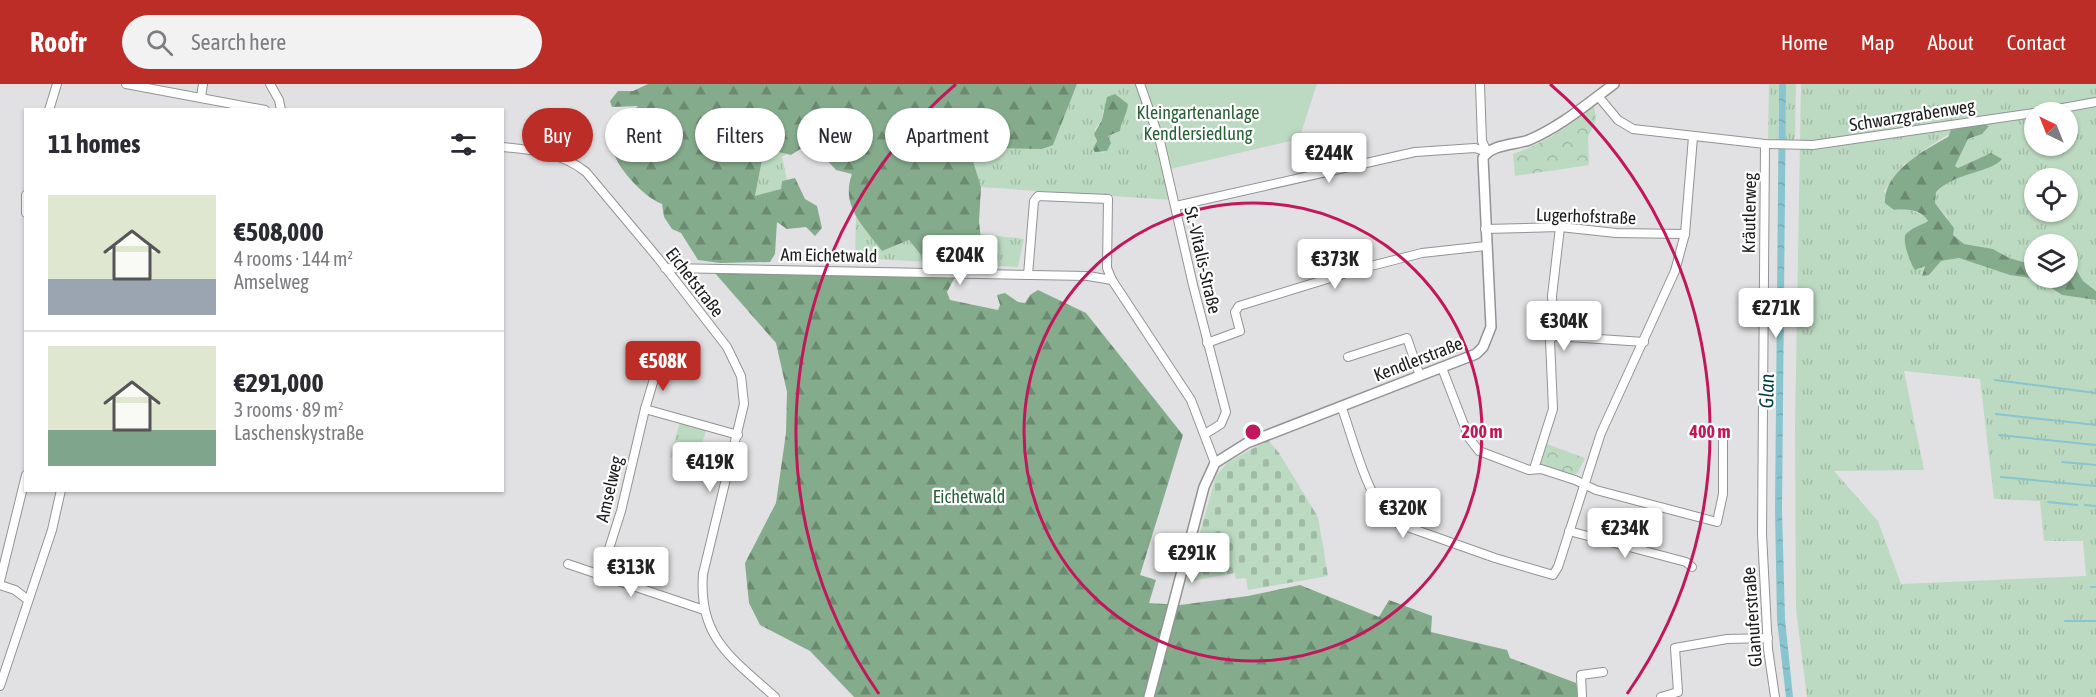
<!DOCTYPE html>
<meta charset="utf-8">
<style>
body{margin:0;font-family:"Asap Condensed",sans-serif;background:#f2f2f3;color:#2b2b33;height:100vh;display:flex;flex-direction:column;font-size:22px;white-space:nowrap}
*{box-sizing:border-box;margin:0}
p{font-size:20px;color:#7c7c81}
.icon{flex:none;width:33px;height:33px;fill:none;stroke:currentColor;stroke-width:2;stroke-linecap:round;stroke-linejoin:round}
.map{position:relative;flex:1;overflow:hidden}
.drawer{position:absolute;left:24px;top:24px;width:480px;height:384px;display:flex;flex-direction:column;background:#fff;border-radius:0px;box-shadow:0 2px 4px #0004}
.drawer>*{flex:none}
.banner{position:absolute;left:522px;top:24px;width:570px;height:54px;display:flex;gap:12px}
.needle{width:39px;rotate:317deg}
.fabs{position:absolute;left:2024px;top:18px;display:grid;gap:12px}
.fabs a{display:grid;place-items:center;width:54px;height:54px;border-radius:50%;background:#fff;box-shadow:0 2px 4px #0004;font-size:30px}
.price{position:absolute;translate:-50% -51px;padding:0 14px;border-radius:6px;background:#fff;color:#222;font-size:20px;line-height:39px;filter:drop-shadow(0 2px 3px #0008)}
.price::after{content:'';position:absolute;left:50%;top:36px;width:18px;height:14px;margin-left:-9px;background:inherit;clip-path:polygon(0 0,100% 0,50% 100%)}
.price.selected{background:#bc2d27;color:#fff}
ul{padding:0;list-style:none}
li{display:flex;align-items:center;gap:18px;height:150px;padding:0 24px}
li+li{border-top:2px solid #e1e1e2}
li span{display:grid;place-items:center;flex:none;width:168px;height:120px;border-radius:0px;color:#555}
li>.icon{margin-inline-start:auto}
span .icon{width:72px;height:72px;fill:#fffc;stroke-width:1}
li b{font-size:26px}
h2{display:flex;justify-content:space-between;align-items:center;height:72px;padding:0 24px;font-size:26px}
.tag{padding:0 21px;border-radius:27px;background:#fff;box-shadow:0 2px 4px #0004;font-size:21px;line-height:54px}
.tag.selected{background:#bc2d27;color:#fff}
header{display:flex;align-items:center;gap:36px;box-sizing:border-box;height:84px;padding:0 30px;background:#bc2d27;color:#fff}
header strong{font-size:28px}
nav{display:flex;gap:33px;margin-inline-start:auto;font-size:21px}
.search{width:420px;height:54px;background:#f2f2f3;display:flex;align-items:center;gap:15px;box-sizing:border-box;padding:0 21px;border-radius:33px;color:#7c7c81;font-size:22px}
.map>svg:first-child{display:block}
.grass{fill:url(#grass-tufts);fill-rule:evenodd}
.forest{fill:url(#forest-firs)}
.cemetery{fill:url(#cemetery-stones)}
.park{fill:url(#park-crowns)}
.garden{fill:#bcdac1}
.water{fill:url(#water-ripples)}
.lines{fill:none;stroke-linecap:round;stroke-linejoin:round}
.stream{stroke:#89c5ce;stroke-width:2}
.minor-casing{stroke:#929394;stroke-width:10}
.tertiary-casing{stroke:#929394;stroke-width:12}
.minor{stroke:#fff;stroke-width:8}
.tertiary{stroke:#fff;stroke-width:9}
.ring{fill:none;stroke:#c2185b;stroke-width:3}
.labels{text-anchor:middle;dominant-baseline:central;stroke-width:4.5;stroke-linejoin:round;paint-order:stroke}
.park-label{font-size:18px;fill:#266137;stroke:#fff}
.street-label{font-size:18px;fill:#1c1c1d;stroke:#fff}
.water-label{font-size:20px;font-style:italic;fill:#013c43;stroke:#fff}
.centre{fill:#c2185b;stroke:#fff;stroke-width:3}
.ring-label{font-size:18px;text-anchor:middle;font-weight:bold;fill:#c2185b;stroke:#fff;stroke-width:4.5;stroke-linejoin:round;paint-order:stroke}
</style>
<header>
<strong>Roofr</strong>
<div class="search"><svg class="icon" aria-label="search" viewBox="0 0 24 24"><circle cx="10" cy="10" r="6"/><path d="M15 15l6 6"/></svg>Search here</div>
<nav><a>Home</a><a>Map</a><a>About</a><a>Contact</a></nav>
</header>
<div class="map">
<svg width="2096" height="613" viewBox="0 0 2096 613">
<defs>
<pattern id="grass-tufts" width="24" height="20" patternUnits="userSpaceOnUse" patternTransform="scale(1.5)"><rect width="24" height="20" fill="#bcdac1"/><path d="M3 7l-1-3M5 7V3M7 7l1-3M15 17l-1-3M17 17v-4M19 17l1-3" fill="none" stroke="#a1baa5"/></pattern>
<pattern id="forest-firs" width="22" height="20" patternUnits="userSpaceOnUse" patternTransform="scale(1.5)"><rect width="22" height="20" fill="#84ab8b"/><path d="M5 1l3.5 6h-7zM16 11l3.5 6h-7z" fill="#6b8a71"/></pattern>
<pattern id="cemetery-stones" width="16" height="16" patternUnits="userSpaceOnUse" patternTransform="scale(1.5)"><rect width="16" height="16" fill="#bcdac1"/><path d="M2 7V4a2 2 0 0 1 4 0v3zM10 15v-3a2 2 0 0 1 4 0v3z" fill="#a1baa5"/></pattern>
<pattern id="park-crowns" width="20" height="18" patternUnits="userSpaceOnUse" patternTransform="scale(1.5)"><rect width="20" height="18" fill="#bcdac1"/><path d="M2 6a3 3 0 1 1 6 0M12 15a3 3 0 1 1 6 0" fill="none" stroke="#a1baa5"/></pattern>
<pattern id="water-ripples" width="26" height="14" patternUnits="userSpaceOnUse" patternTransform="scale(1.5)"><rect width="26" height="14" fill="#89c5ce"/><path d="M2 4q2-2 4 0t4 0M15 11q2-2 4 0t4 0" fill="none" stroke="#76a9b0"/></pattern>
</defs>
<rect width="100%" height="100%" fill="#e1e1e3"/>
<!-- grass -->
<g class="grass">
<path d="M1077 0H1138L1151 29 1171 116 981 103 973 77 990 64 1053 61ZM1103 26 1121 35 1120 47 1108 52 1111 59 1107 67 1102 69 1096 59 1095 45 1102 36Z"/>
<polygon points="1769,0 1779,0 1778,57 1768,56"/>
<polygon points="1786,0 1796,0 1795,51 1794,56 1785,57"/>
<path d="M1801 0H2096V207L2083 197 2073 180 2067 178V160H2034V181L2009 174 1993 165 1964 160 1952 151 1947 133 1935 119 1936 108 1949 97 1976 86 1991 69 1958 84 1955 82 1968 55 1976 53 1981 40 1960 43 1925 65 1919 73 1904 80 1884 107 1893 126 1907 125 1925 132 1928 138 1904 153 1909 168 1925 181 1922 191H1929L1941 177 1959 174 2002 188 2038 195 2062 211 2096 216V613H1807L1796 526 1795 343ZM2034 28H2067V62H2034ZM2034 94H2067V128H2034ZM1904 287 1980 295 1994 415 2040 417 2044 457H2083L2086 492 1901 500 1878 437 1834 387 1924 386Z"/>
<polygon points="773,67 787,70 782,73 787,96 782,97 781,105 755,113 762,76"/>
<polygon points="856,131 882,167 909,156 921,171 930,169 963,173 981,155 980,150 1024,155 1018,183 855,174"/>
<polygon points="680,338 706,346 696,381 670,373"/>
<polygon points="614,461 639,469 630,498 608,489 607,481"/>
</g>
<!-- forest -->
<g class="forest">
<path d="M648 0H1077L1053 61 1042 65 991 64 985 73 973 77 981 103 979 138 981 155 974 168 963 173 930 169 921 171 909 156 882 167C864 142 840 123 852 90L836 86 825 74 829 66 814 56 791 71 774 67 762 76 755 112 781 105 782 97 795 94 805 115 817 122 822 144 815 152 806 143 787 145 777 138 775 170 770 178 720 179 698 176 681 149 672 145 664 133 662 120C644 114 608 76 612 56L625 50 628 42 626 33 638 22 612 23 610 17 618 7H633Z"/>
<path d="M1115 10 1128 20C1127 31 1121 37 1120 47L1108 52 1111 59 1107 67 1095 68 1093 65 1097 57 1094 50 1102 36 1107 13Z"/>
<path d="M1981 40 1989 42 1982 50 1968 55 1955 82 1958 84 1991 69 2002 75C1991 89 1955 88 1936 108L1935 119 1954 144 1953 151 1964 160 1993 165 2009 174 2034 181V194H2067V178L2073 180 2083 197 2096 207V216L2062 211 2038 195 2010 191 1959 174 1941 177 1929 191 1922 192 1925 182 1915 186C1911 181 1901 155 1906 150 1911 144 1922 141 1928 137 1921 125 1906 125 1894 126L1885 119C1883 89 1924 66 1948 53L1951 46Z"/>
<polygon points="714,188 955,193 947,208 950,216 998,226 1000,221 997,211 1005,209 1018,218 1025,219 1030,211 1038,206 1086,229 1183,351 1140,491 1156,496 1149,519 1180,521 1248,512 1300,501 1379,533 1389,516 1432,532 1431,548 1507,566 1510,574 1576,599 1579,613 854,613 810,567 760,541 749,519 745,479 776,419 786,349 787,308 776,259"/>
</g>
<!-- cemetery -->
<polygon class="cemetery" points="1268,356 1279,369 1318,433 1328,492 1248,506 1246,494 1236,495 1235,489 1186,498 1216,392 1227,379"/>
<!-- park -->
<g class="park">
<path d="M1594 22 1596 35 1588 53 1589 81 1515 92 1513 70C1545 59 1568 43 1594 22Z"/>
<polygon points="1544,359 1585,374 1578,389 1571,391 1539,380"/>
</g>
<!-- garden -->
<polygon class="garden" points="1143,0 1317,0 1299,55 1170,85"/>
<!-- water -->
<polygon class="water" points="1779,0 1786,0 1782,426 1785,535 1793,613 1786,613 1777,536 1775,426"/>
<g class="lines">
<!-- stream -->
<g class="stream">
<polyline points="1995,296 2096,309"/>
<polyline points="1996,330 2096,341"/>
<polyline points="1999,351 2096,361"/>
<polyline points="2062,378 2096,381"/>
<polyline points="2001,393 2096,402"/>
<polyline points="2048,418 2077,421"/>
<polyline points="2085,421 2096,422"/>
<polyline points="2091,503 2096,503"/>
<polyline points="2065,537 2096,537"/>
</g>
<defs>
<g id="minor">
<polyline points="126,0 265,26"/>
<polyline points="270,0 279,16 281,26"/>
<polyline points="1140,0 1160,57 1193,201 1226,328 1221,340 1205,350"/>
<polyline points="1480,0 1482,57 1487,68"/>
<polyline points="1598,12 1618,36 1633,45 1765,60 1813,61 2034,29"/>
<polyline points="201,13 203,0"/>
<polyline points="49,26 57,0"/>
<polyline points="2041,28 2096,18"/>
<polyline points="1765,60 1762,450 1768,565 1775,613"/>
<path d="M502 63C533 66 561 68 586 88L658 174 727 263 741 292 744 320 703 490C698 554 732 574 775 613"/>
<polyline points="26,111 26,129"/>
<polyline points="1176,122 1415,68 1475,64 1487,68"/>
<polyline points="1485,145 1560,143 1616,149 1685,150"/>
<polyline points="665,184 1088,192 1112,196 1191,316 1215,379"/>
<polyline points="1028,191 1034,117 1038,112 1108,115 1107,184 1112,196"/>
<polyline points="1554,252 1644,258"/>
<polyline points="1207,259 1240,247 1235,228 1239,222 1363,184 1422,169 1486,162"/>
<polyline points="1348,273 1407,254 1420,292"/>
<polyline points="1442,284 1469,354 1479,367 1529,386 1541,385 1575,396 1596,406 1717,438 1723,410 1723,347"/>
<path d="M1341 322C1354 355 1368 424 1399 440L1495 474 1553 491 1558 483 1601 349 1675 187 1685 150 1693 53"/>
<polyline points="645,325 657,285"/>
<polyline points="1534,385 1553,325 1550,256 1554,252 1552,212 1560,143"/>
<polyline points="1569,447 1686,478 1692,483"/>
<polyline points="568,480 704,526"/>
<polyline points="601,490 621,427 645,325 738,351"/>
<polyline points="0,497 26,391"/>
<polyline points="0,501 15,506 28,516"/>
<polyline points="0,602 52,446 61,406"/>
<polyline points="1582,613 1581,591 1603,588"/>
<polyline points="1661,613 1678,608 1675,564 1727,555 1768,554"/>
</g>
<path id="tertiary" d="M1149 613 1204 403 1215 379 1247 359 1476 270 1483 263 1491 243 1483 74C1491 60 1515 61 1529 56 1560 43 1587 20 1614 0"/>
</defs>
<!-- minor casing -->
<use href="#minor" class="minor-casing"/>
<!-- tertiary casing -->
<use href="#tertiary" class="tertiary-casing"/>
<!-- minor -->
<use href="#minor" class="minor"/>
<!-- tertiary -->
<use href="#tertiary" class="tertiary"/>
</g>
<!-- distance rings -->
<g class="ring">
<circle cx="1253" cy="348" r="229"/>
<path d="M879 610A457 457 0 0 1 956 0M1550 0A457 457 0 0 1 1627 610"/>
</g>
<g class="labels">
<!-- park labels -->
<g class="park-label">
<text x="1198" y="28">Kleingartenanlage<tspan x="1198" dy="21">Kendlersiedlung</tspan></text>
<text x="969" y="412">Eichetwald</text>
</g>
<!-- street labels -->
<g class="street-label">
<text transform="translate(1912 31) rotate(-9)">Schwarzgrabenweg</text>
<text transform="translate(1749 129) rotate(-89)">Kräutlerweg</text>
<text transform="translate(1586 132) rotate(2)">Lugerhofstraße</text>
<text transform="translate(829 171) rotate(1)">Am Eichetwald</text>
<text transform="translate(1203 176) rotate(77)">St.-Vitalis-Straße</text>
<text transform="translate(695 198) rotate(52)">Eichetstraße</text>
<text transform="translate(1418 275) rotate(-21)">Kendlerstraße</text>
<text transform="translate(609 405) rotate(-77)">Amselweg</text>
<text transform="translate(1752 533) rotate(-94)">Glanuferstraße</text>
</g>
<!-- water labels -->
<g class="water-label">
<text transform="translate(1766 307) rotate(-89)">Glan</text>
</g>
</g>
<circle cx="1253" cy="348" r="9" class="centre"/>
<g class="ring-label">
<text x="1482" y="354">200 m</text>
<text x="1710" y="354">400 m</text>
</g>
</svg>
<div class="fabs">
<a><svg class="needle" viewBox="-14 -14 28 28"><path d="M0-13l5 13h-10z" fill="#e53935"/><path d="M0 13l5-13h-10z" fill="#7c7c81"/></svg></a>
<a><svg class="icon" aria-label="locate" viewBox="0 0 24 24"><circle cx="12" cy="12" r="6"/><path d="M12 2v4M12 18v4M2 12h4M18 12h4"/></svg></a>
<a><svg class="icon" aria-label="layers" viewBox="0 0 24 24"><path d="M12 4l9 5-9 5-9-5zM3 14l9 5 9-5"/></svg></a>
</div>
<b class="price" style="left:1329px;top:100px">€244K</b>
<b class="price" style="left:960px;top:202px">€204K</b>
<b class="price" style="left:1335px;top:206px">€373K</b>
<b class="price" style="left:1776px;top:255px">€271K</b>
<b class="price" style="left:1564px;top:268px">€304K</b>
<b class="price selected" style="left:663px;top:308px">€508K</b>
<b class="price" style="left:710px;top:409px">€419K</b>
<b class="price" style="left:1403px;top:455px">€320K</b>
<b class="price" style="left:1625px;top:475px">€234K</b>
<b class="price" style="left:1192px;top:500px">€291K</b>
<b class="price" style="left:631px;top:514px">€313K</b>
<div class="banner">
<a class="tag selected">Buy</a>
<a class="tag">Rent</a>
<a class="tag">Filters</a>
<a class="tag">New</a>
<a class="tag">Apartment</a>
</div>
<section class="drawer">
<h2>11 homes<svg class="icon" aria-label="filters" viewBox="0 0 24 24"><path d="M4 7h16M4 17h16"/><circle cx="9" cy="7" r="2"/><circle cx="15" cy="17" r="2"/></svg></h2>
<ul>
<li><span style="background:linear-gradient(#dfe7d0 70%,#9aa5b1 0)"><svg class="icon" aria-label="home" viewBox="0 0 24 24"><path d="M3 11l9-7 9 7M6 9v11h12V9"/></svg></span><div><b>€508,000</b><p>4 rooms · 144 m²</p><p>Amselweg</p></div></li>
<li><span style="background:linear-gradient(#dfe7d0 70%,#7fa58c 0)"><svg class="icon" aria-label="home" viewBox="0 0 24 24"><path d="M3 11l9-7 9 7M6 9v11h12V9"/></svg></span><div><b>€291,000</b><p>3 rooms · 89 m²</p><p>Laschenskystraße</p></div></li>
</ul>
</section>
</div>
